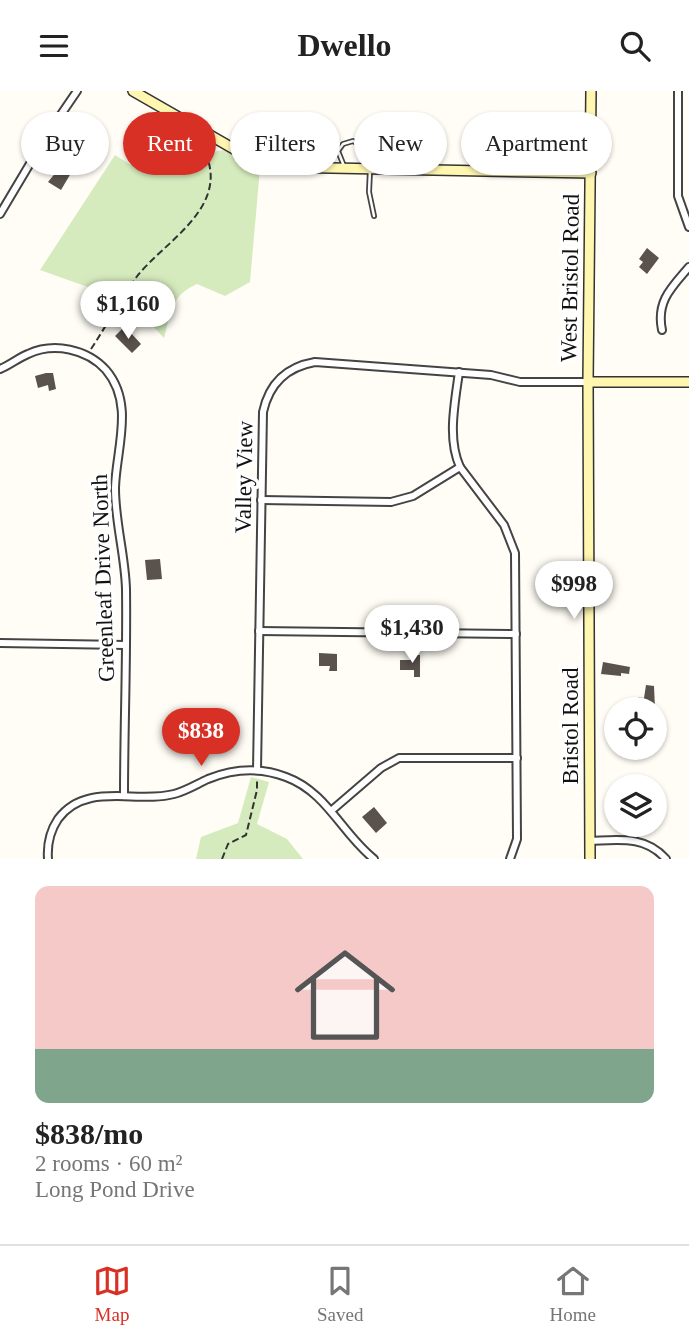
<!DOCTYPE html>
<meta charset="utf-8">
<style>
body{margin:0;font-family:Georgia,serif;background:#f2f2f2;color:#222;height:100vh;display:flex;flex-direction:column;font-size:26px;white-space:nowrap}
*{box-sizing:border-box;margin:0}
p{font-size:23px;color:#767676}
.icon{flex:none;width:38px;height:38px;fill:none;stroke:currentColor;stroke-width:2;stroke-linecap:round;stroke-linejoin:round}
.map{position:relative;height:768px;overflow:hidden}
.sheet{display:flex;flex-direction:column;background:#fff;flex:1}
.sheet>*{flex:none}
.guide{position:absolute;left:21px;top:21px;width:648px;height:63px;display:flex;gap:14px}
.controls{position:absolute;left:604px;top:606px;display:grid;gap:14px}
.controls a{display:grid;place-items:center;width:63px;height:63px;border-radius:50%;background:#fff;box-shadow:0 2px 5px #0004;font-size:35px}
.price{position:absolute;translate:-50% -60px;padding:0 16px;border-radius:24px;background:#fff;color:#222;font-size:23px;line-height:46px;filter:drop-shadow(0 2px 4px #0008)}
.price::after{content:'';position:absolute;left:50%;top:42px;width:21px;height:16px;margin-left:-10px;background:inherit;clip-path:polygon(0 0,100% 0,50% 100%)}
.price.on{background:#d93025;color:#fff}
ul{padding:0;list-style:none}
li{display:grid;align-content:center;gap:14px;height:371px;padding:0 35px}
li span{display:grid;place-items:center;height:217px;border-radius:14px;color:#555}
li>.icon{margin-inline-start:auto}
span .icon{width:126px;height:126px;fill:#fffc;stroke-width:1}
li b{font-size:30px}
.chip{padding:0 24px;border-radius:32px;background:#fff;box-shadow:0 2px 5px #0004;font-size:24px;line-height:63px}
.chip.on{background:#d93025;color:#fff}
header{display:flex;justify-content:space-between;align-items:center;height:91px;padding:0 35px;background:#fff;font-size:32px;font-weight:700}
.dock{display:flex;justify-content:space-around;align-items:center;height:98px;border-top:2px solid #e0e0e0;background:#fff;font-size:19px;color:#767676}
.dock a{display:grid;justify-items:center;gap:4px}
.dock .on{color:#d93025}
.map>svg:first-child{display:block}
.green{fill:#d5ebbd}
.building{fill:#5a524d}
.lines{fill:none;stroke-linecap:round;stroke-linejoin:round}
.lane-casing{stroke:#444;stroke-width:6}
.street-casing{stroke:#444;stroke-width:10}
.secondary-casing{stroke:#333;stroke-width:12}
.path{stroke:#333;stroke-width:2;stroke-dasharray:7 3.5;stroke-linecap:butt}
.lane{stroke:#fff;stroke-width:2.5}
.street{stroke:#fff;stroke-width:6}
.secondary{stroke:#fff6b0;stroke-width:9}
.labels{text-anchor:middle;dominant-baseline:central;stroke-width:7;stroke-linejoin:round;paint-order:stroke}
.street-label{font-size:23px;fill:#111;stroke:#fff}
</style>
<header><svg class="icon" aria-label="menu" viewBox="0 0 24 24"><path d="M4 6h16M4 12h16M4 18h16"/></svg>Dwello<svg class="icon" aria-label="search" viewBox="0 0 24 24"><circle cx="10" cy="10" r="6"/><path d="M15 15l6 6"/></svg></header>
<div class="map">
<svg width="689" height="768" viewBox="0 0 689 768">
<rect width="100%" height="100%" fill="#fffdf5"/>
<!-- green -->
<g class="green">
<path d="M144 30 208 66 217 60 224 59 260 77 250 191 225 205 197 193C171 204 171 222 164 247L130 211 40 179 115 64 131 74 150 42 140 35Z"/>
<polygon points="251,686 269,691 257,733 287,748 303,768 196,768 201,746 238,732"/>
</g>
<!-- building -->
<g class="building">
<polygon points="61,75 71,82 61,99 48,91"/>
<polygon points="647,157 659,167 647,183 639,176 643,171 639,168"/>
<polygon points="122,238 127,243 130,241 141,253 132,262 115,245"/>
<polygon points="46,282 53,282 56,298 49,300 48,294 38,297 35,285"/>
<polygon points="160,468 162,488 147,489 145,469"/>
<polygon points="319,562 337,563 337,580 329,580 330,575 319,575"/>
<polygon points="410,564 420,564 420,586 414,586 414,579 400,579 400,569 410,569"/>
<polygon points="603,571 630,576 629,583 621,582 621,585 601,583"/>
<polygon points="646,594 654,595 655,618 637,618 638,606 644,607"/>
<polygon points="374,716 387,732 376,742 362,726"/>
</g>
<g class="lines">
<defs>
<g id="lane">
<polyline points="344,75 338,60 343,53 353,50 365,57 381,76"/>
<polyline points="370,79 369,101 374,125"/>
</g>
<g id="street">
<polyline points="678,0 678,105 689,136"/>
<polyline points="0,123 47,44 77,0"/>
<path d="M662 239C656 210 672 196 689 176"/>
<path d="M0 278C10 274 18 267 28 263 54 251 87 258 106 279 135 313 116 358 115 397 115 431 125 464 126 498 127 567 124 636 124 705"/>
<path d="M459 281C455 311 447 348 460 376L504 434 515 462 517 748 510 768"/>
<polyline points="261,409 391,411 413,405 460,376"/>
<polyline points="259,540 516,543"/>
<polyline points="0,552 125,554"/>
<path d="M257 679 263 321C269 293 286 276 315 271L491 284 520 291H588"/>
<polyline points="331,720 381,677 399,667 517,667"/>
<path d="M590 750C618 749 645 744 666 768"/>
<path d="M48 768C47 754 50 740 58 728 86 690 136 713 174 703 186 700 197 693 208 688 233 678 260 676 286 686 327 701 342 743 374 768"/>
</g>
<g id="secondary">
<polyline points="133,0 248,66 280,76 591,82"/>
<polyline points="588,291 689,291"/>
<polyline points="590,768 588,291 591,0"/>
</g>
</defs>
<!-- lane casing -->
<use href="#lane" class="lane-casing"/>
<!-- street casing -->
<use href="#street" class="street-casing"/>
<!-- secondary casing -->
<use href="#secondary" class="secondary-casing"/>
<!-- path -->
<g class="path">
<path d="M91 258C107 234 121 207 138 184 165 151 224 119 208 69L145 33"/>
<polyline points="222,768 228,753 246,744 257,699 257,688"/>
</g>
<!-- lane -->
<use href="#lane" class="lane"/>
<!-- street -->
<use href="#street" class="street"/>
<!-- secondary -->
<use href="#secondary" class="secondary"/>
</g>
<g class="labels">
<!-- street labels -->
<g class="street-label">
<text transform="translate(570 187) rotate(-89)">West Bristol Road</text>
<text transform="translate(244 386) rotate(-89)">Valley View</text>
<text transform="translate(103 487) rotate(-92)">Greenleaf Drive North</text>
<text transform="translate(570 635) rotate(-90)">Bristol Road</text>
</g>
</g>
</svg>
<div class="controls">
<a><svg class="icon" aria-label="locate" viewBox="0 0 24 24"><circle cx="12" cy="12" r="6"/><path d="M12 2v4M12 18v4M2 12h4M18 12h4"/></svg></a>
<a><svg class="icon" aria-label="layers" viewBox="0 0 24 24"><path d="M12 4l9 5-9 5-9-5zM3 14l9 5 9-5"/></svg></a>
</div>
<b class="price" style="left:128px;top:250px">$1,160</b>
<b class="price" style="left:574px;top:530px">$998</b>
<b class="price" style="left:412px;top:574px">$1,430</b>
<b class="price on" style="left:201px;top:677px">$838</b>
<div class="guide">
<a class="chip">Buy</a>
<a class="chip on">Rent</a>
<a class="chip">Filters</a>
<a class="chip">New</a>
<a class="chip">Apartment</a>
</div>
</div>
<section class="sheet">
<ul>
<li><span style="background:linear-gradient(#f6c9c9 75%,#7fa58c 0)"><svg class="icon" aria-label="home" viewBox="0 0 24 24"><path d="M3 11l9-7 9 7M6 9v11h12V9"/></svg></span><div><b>$838/mo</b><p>2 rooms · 60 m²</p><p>Long Pond Drive</p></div></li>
</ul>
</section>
<nav class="dock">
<a class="on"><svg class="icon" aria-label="map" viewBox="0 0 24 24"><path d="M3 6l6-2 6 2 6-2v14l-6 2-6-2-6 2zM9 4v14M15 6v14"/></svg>Map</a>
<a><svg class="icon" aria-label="saved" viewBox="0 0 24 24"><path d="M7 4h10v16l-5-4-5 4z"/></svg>Saved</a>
<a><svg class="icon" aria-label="home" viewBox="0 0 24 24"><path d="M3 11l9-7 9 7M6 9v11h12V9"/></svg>Home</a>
</nav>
